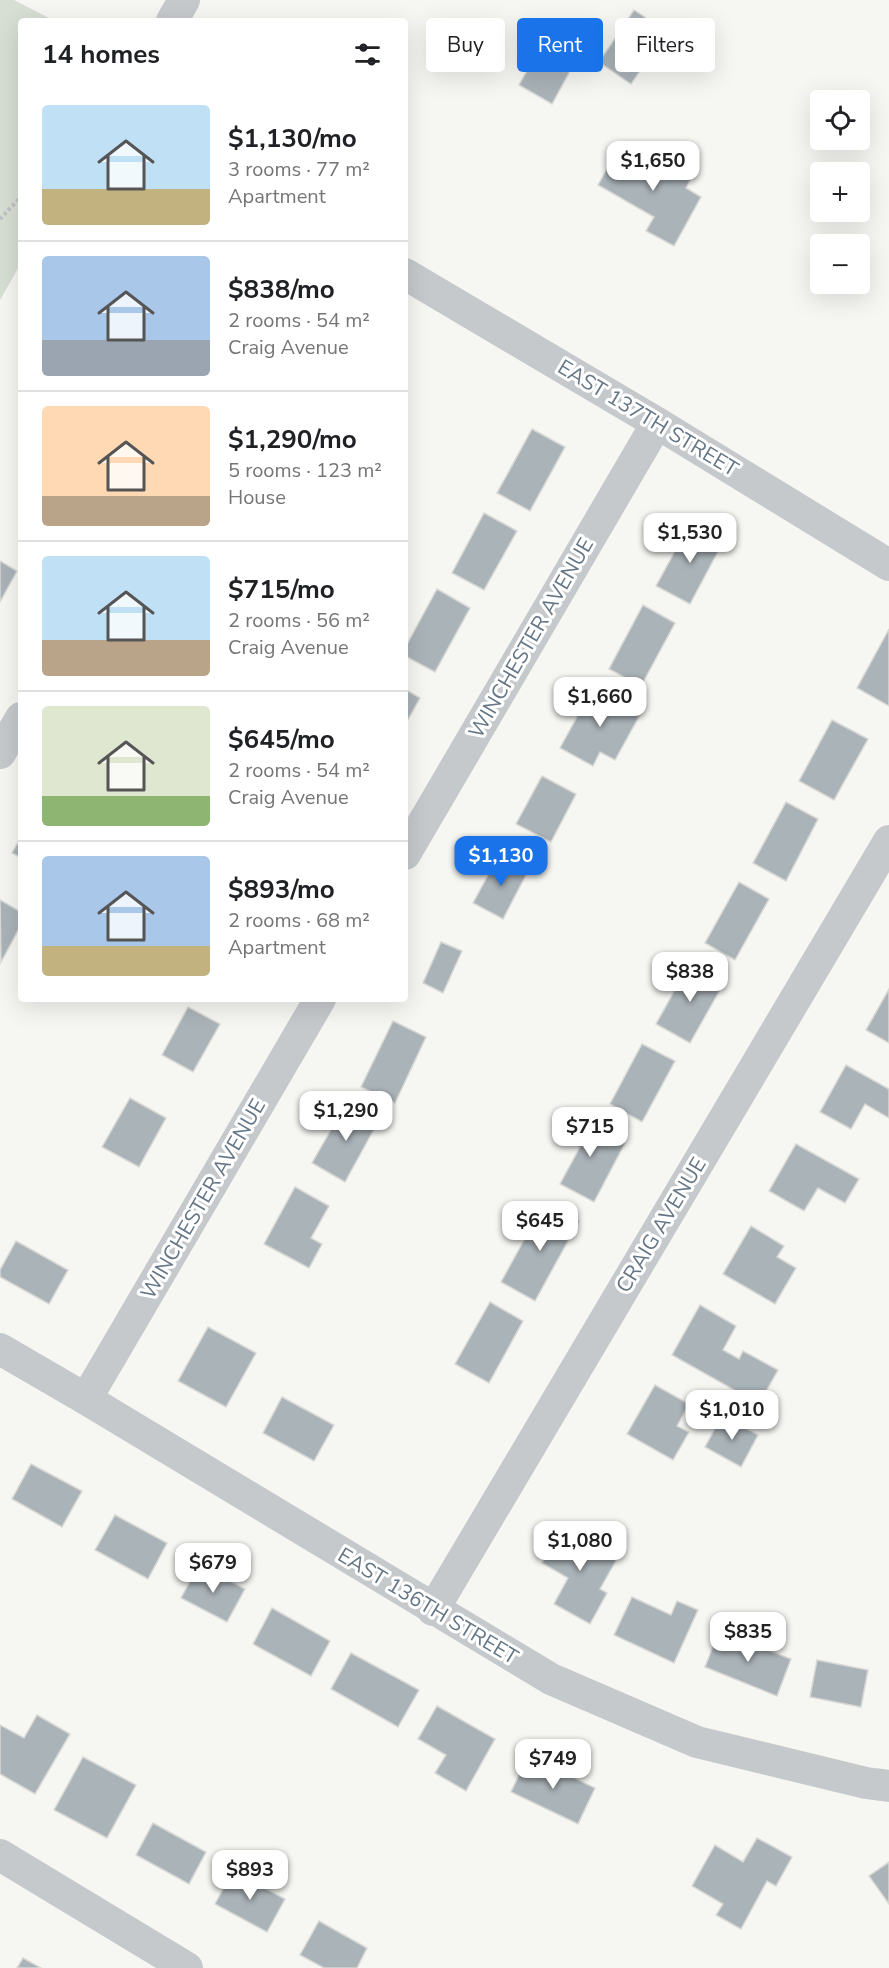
<!DOCTYPE html>
<meta charset="utf-8">
<style>
body{margin:0;font-family:"Nunito Sans",sans-serif;background:#f2f2f2;color:#202124;height:100vh;display:flex;flex-direction:column;font-size:22px;white-space:nowrap}
*{box-sizing:border-box;margin:0}
p{font-size:20px;color:#757577}
.icon{flex:none;width:33px;height:33px;fill:none;stroke:currentColor;stroke-width:2;stroke-linecap:round;stroke-linejoin:round}
.map{position:relative;flex:1;overflow:hidden}
.details{position:absolute;left:18px;top:18px;width:390px;height:984px;display:flex;flex-direction:column;background:#fff;border-radius:6px;box-shadow:0 6px 24px #0002}
.details>*{flex:none}
.hud{position:absolute;left:426px;top:18px;width:372px;height:54px;display:flex;gap:12px}
.fabs{position:absolute;left:810px;top:90px;display:grid;gap:12px}
.fabs a{display:grid;place-items:center;width:60px;height:60px;border-radius:6px;background:#fff;box-shadow:0 6px 24px #0002;font-size:30px}
.price{position:absolute;translate:-50% -51px;padding:0 14px;border-radius:12px;background:#fff;color:#222;font-size:20px;line-height:39px;filter:drop-shadow(0 2px 3px #0008)}
.price::after{content:'';position:absolute;left:50%;top:36px;width:18px;height:14px;margin-left:-9px;background:inherit;clip-path:polygon(0 0,100% 0,50% 100%)}
.price.current{background:#1a73e8;color:#fff}
ul{padding:0;list-style:none}
li{display:flex;align-items:center;gap:18px;height:150px;padding:0 24px}
li+li{border-top:2px solid #e0e0e0}
li span{display:grid;place-items:center;flex:none;width:168px;height:120px;border-radius:6px;color:#555}
li>.icon{margin-inline-start:auto}
span .icon{width:72px;height:72px;fill:#fffc;stroke-width:1}
li b{font-size:26px}
h2{display:flex;justify-content:space-between;align-items:center;height:72px;padding:0 24px;font-size:26px}
.pill{padding:0 21px;border-radius:6px;background:#fff;box-shadow:0 6px 24px #0002;font-size:21px;line-height:54px}
.pill.current{background:#1a73e8;color:#fff}
.map>svg:first-child{display:block}
.green{fill:#d7ded3}
.building{fill:#aab3b8;stroke:#d8d8d5;stroke-width:1.5}
.lines{fill:none;stroke-linecap:round;stroke-linejoin:round}
.path{stroke:#bfc1c3;stroke-width:4;stroke-dasharray:3 3;stroke-linecap:butt}
.minor{stroke:#c6c9cc;stroke-width:32}
.labels{text-anchor:middle;dominant-baseline:central;stroke-width:6;stroke-linejoin:round;paint-order:stroke}
.street-label{font-size:21px;fill:#647685;stroke:#fff}
</style>
<div class="map">
<svg width="889" height="1968" viewBox="0 0 889 1968">
<rect width="100%" height="100%" fill="#f6f6f3"/>
<!-- green -->
<polygon class="green" points="0,0 14,0 55,21 21,21 21,263 0,300"/>
<!-- building -->
<g class="building">
<polygon points="634,10 667,32 631,84 599,62"/>
<polygon points="537,53 570,71 552,104 519,85"/>
<polygon points="620,146 667,172 673,162 693,174 686,188 701,197 674,246 646,231 654,217 598,185"/>
<polygon points="532,429 565,447 530,511 497,493"/>
<polygon points="484,513 517,531 484,590 452,573"/>
<polygon points="690,524 723,542 690,604 656,586"/>
<polygon points="0,561 17,571 0,602"/>
<polygon points="437,589 470,608 435,672 405,656 405,648"/>
<polygon points="643,605 675,623 641,686 609,669"/>
<polygon points="889,629 889,706 857,688"/>
<polygon points="594,686 641,713 615,760 600,752 593,766 560,748"/>
<polygon points="405,689 420,698 405,725"/>
<polygon points="832,720 868,739 834,800 799,781"/>
<polygon points="542,776 576,794 551,842 516,824"/>
<polygon points="786,802 818,819 786,881 753,863"/>
<polygon points="21,837 21,858 12,853"/>
<polygon points="499,855 528,871 503,919 473,903"/>
<polygon points="739,882 769,899 735,960 705,943"/>
<polygon points="0,900 21,912 21,925 1,962"/>
<polygon points="441,942 462,951 443,993 423,983"/>
<polygon points="690,963 725,981 690,1043 656,1024"/>
<polygon points="889,989 889,1043 866,1030"/>
<polygon points="188,1007 220,1024 193,1072 162,1055"/>
<polygon points="393,1021 426,1037 395,1103 361,1087"/>
<polygon points="642,1044 675,1061 642,1122 610,1104"/>
<polygon points="846,1065 889,1089 889,1118 865,1104 851,1129 820,1112"/>
<polygon points="130,1098 166,1118 139,1167 102,1147"/>
<polygon points="347,1102 379,1120 345,1182 312,1163"/>
<polygon points="571,1114 625,1143 594,1202 560,1184 580,1147 560,1136"/>
<polygon points="796,1144 859,1179 845,1203 818,1188 804,1211 769,1191"/>
<polygon points="295,1187 329,1206 311,1238 322,1244 309,1268 264,1244"/>
<polygon points="545,1202 579,1221 535,1301 501,1282"/>
<polygon points="751,1226 784,1246 777,1257 796,1268 775,1304 723,1274"/>
<polygon points="16,1241 68,1270 49,1304 0,1277 0,1270"/>
<polygon points="490,1302 523,1321 489,1383 455,1364"/>
<polygon points="700,1305 736,1326 723,1350 739,1359 743,1351 778,1370 759,1404 672,1355"/>
<polygon points="208,1327 256,1353 226,1407 178,1381"/>
<polygon points="655,1385 689,1404 677,1426 689,1432 673,1460 627,1434"/>
<polygon points="282,1397 334,1425 314,1461 263,1433"/>
<polygon points="722,1416 758,1435 741,1467 705,1447"/>
<polygon points="31,1464 82,1491 62,1527 12,1499"/>
<polygon points="115,1515 167,1543 148,1579 95,1550"/>
<polygon points="564,1524 619,1555 600,1589 607,1593 590,1624 554,1604 568,1578 542,1563"/>
<polygon points="199,1565 245,1589 227,1622 181,1598"/>
<polygon points="632,1597 671,1615 677,1601 698,1610 674,1663 614,1635"/>
<polygon points="272,1608 330,1641 311,1676 253,1644"/>
<polygon points="719,1631 791,1659 777,1696 705,1667"/>
<polygon points="351,1653 419,1690 398,1727 331,1689"/>
<polygon points="817,1660 868,1670 861,1707 810,1697"/>
<polygon points="437,1706 495,1739 466,1791 435,1773 446,1755 418,1739"/>
<polygon points="37,1715 70,1734 35,1794 0,1774 0,1725 24,1738"/>
<polygon points="528,1756 595,1788 578,1824 511,1792"/>
<polygon points="83,1757 136,1785 107,1838 54,1810"/>
<polygon points="153,1823 206,1852 189,1884 136,1855"/>
<polygon points="757,1838 792,1857 776,1886 767,1881 741,1929 716,1915 723,1904 692,1886 715,1845 743,1862"/>
<polygon points="889,1862 889,1904 869,1876"/>
<polygon points="233,1871 285,1899 267,1932 215,1904"/>
<polygon points="319,1921 367,1948 357,1968 324,1968 300,1955"/>
<polygon points="23,1958 41,1968 17,1968"/>
</g>
<g class="lines">
<!-- path -->
<polyline class="path" points="0,219 21,197"/>
<!-- minor -->
<g class="minor">
<polyline points="172,21 184,0"/>
<polyline points="405,274 657,423 889,565"/>
<polyline points="0,753 21,718"/>
<polyline points="405,854 657,423"/>
<polyline points="0,1349 86,1399 551,1679 697,1742 866,1783 889,1786"/>
<polyline points="86,1399 320,999"/>
<polyline points="433,1610 889,841"/>
<polyline points="0,1855 187,1968"/>
</g>
</g>
<g class="labels">
<!-- street labels -->
<g class="street-label">
<text transform="translate(648 418) rotate(31)">EAST 137TH STREET</text>
<text transform="translate(531 638) rotate(-60)">WINCHESTER AVENUE</text>
<text transform="translate(203 1199) rotate(-60)">WINCHESTER AVENUE</text>
<text transform="translate(661 1225) rotate(-59)">CRAIG AVENUE</text>
<text transform="translate(428 1606) rotate(31)">EAST 136TH STREET</text>
</g>
</g>
</svg>
<div class="fabs">
<a><svg class="icon" aria-label="locate" viewBox="0 0 24 24"><circle cx="12" cy="12" r="6"/><path d="M12 2v4M12 18v4M2 12h4M18 12h4"/></svg></a>
<a>+</a>
<a>−</a>
</div>
<b class="price" style="left:653px;top:192px">$1,650</b>
<b class="price" style="left:690px;top:564px">$1,530</b>
<b class="price" style="left:600px;top:728px">$1,660</b>
<b class="price current" style="left:501px;top:887px">$1,130</b>
<b class="price" style="left:690px;top:1003px">$838</b>
<b class="price" style="left:346px;top:1142px">$1,290</b>
<b class="price" style="left:590px;top:1158px">$715</b>
<b class="price" style="left:540px;top:1252px">$645</b>
<b class="price" style="left:732px;top:1441px">$1,010</b>
<b class="price" style="left:580px;top:1572px">$1,080</b>
<b class="price" style="left:213px;top:1594px">$679</b>
<b class="price" style="left:748px;top:1663px">$835</b>
<b class="price" style="left:553px;top:1790px">$749</b>
<b class="price" style="left:250px;top:1901px">$893</b>
<div class="hud">
<a class="pill">Buy</a>
<a class="pill current">Rent</a>
<a class="pill">Filters</a>
</div>
<section class="details">
<h2>14 homes<svg class="icon" aria-label="filters" viewBox="0 0 24 24"><path d="M4 7h16M4 17h16"/><circle cx="9" cy="7" r="2"/><circle cx="15" cy="17" r="2"/></svg></h2>
<ul>
<li><span style="background:linear-gradient(#bfe0f5 70%,#c2b280 0)"><svg class="icon" aria-label="home" viewBox="0 0 24 24"><path d="M3 11l9-7 9 7M6 9v11h12V9"/></svg></span><div><b>$1,130/mo</b><p>3 rooms · 77 m²</p><p>Apartment</p></div></li>
<li><span style="background:linear-gradient(#a9c7e8 70%,#9aa5b1 0)"><svg class="icon" aria-label="home" viewBox="0 0 24 24"><path d="M3 11l9-7 9 7M6 9v11h12V9"/></svg></span><div><b>$838/mo</b><p>2 rooms · 54 m²</p><p>Craig Avenue</p></div></li>
<li><span style="background:linear-gradient(#ffd9b3 75%,#b9a48a 0)"><svg class="icon" aria-label="home" viewBox="0 0 24 24"><path d="M3 11l9-7 9 7M6 9v11h12V9"/></svg></span><div><b>$1,290/mo</b><p>5 rooms · 123 m²</p><p>House</p></div></li>
<li><span style="background:linear-gradient(#bfe0f5 70%,#b9a48a 0)"><svg class="icon" aria-label="home" viewBox="0 0 24 24"><path d="M3 11l9-7 9 7M6 9v11h12V9"/></svg></span><div><b>$715/mo</b><p>2 rooms · 56 m²</p><p>Craig Avenue</p></div></li>
<li><span style="background:linear-gradient(#dfe7d0 75%,#8fb573 0)"><svg class="icon" aria-label="home" viewBox="0 0 24 24"><path d="M3 11l9-7 9 7M6 9v11h12V9"/></svg></span><div><b>$645/mo</b><p>2 rooms · 54 m²</p><p>Craig Avenue</p></div></li>
<li><span style="background:linear-gradient(#a9c7e8 75%,#c2b280 0)"><svg class="icon" aria-label="home" viewBox="0 0 24 24"><path d="M3 11l9-7 9 7M6 9v11h12V9"/></svg></span><div><b>$893/mo</b><p>2 rooms · 68 m²</p><p>Apartment</p></div></li>
</ul>
</section>
</div>
